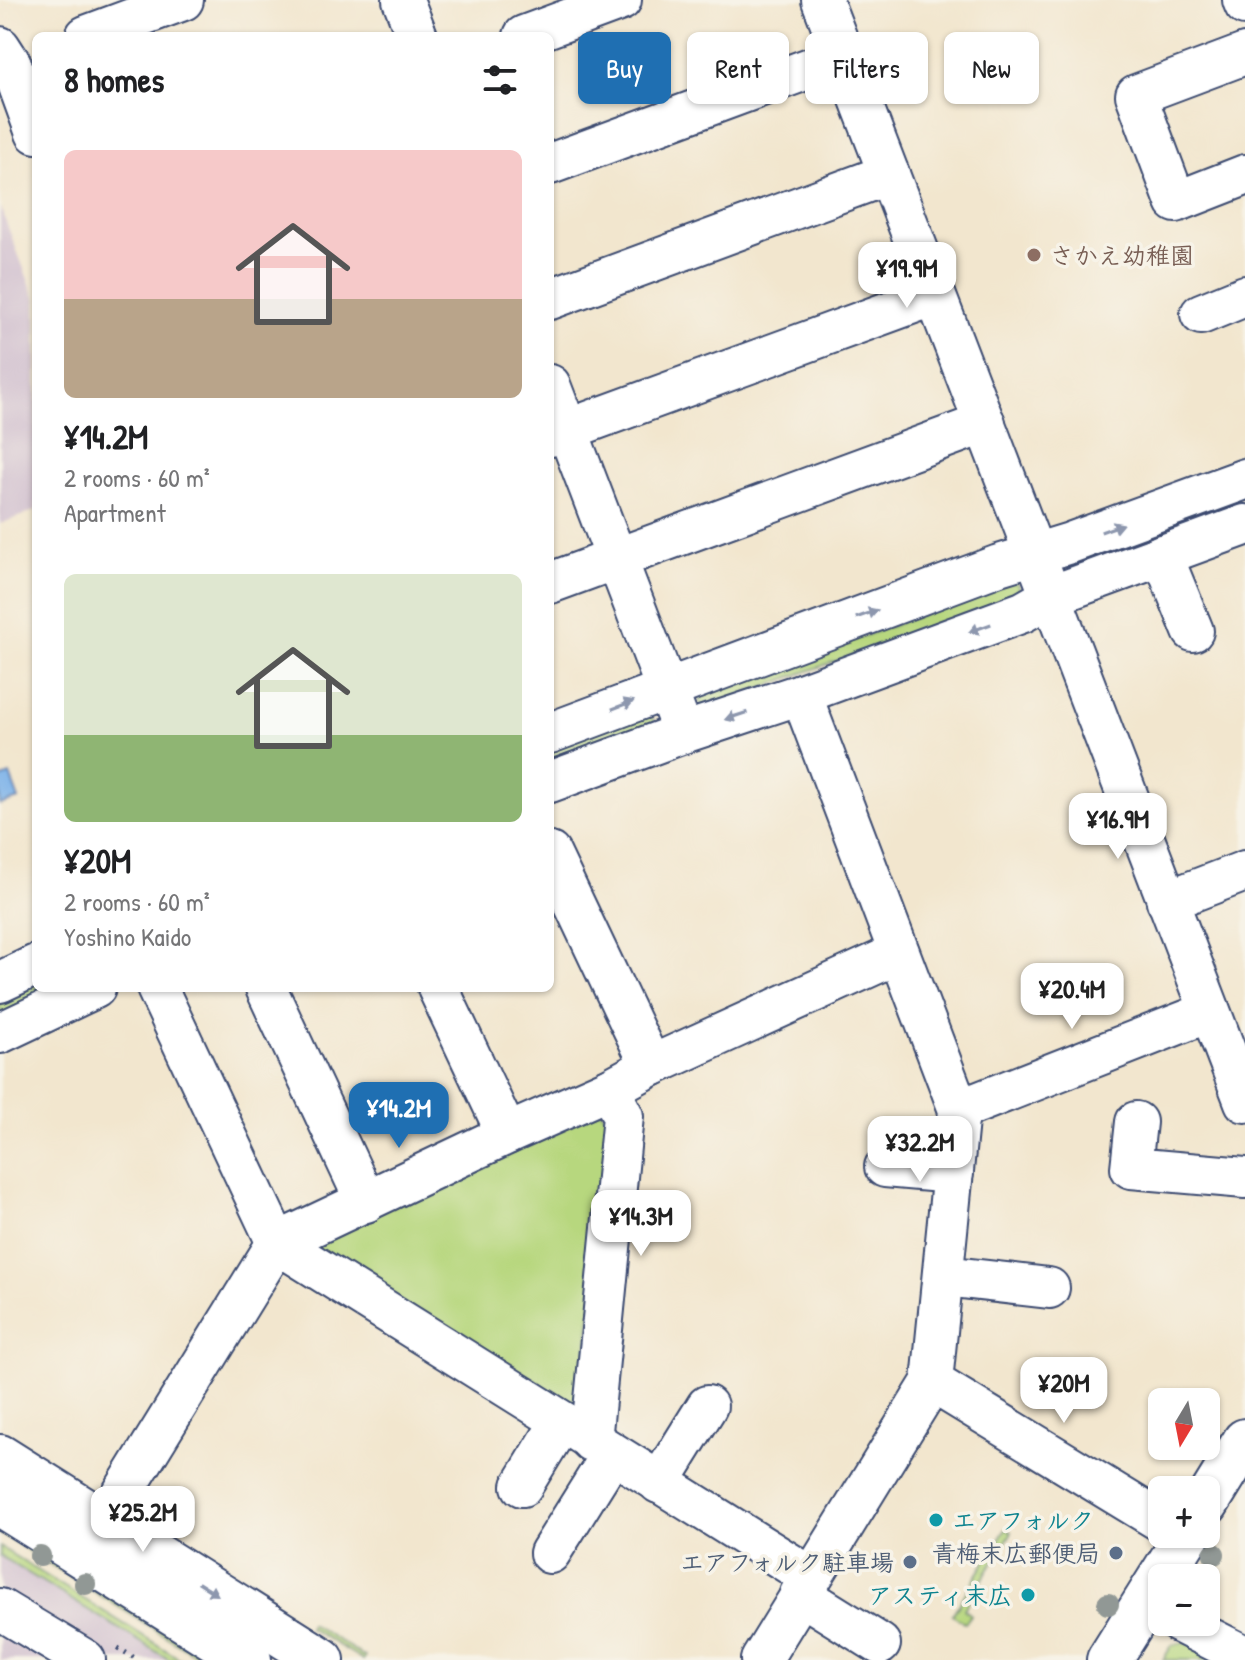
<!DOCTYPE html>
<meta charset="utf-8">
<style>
body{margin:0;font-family:"Patrick Hand","Klee One",sans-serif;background:#f2f2f2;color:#202124;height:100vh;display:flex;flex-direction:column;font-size:30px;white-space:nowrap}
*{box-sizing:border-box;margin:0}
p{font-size:26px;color:#757577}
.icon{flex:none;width:44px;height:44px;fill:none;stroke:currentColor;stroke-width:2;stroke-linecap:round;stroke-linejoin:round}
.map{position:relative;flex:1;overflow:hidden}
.sheet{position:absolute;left:32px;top:32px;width:522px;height:960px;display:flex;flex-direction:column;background:#fff;border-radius:12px;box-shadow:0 2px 6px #0004}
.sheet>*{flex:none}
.guide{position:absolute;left:578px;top:32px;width:546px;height:72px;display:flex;gap:16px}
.needle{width:52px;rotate:190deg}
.buttons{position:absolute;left:1148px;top:1388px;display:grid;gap:16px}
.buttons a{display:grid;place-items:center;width:72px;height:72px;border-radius:12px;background:#fff;box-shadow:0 2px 6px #0004;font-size:40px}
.price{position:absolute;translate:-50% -68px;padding:0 18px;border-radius:16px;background:#fff;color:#222;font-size:26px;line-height:52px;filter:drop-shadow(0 2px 4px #0008)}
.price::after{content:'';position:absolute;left:50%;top:48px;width:24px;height:18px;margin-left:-12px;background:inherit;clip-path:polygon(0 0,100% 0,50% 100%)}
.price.active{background:#1f6fb2;color:#fff}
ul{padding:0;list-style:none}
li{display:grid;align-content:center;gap:16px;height:424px;padding:0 32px}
li span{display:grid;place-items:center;height:248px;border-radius:12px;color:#555}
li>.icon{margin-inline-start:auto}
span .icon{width:144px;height:144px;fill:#fffc;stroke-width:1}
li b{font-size:34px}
h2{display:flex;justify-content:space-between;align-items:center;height:96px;padding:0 32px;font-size:34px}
.tag{padding:0 28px;border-radius:12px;background:#fff;box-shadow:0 2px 6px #0004;font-size:28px;line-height:72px}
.tag.active{background:#1f6fb2;color:#fff}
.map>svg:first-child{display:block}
.industrial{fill:#cfbdce}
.green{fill:#b7d77e;stroke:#69836e;stroke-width:2}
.water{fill:#7ab1e9;stroke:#4a70a4;stroke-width:2}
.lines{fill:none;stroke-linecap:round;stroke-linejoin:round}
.minor-casing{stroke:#3b4a6f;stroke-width:44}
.major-casing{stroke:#3b4a6f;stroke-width:48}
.path{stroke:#3b4a6f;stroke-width:5;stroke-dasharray:2 6;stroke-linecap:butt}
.minor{stroke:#fff;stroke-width:40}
.major{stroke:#fff;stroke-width:44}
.tree{fill:#919895}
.oneway{fill:#8d97ae}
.education-dot{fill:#8d6e63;stroke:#f7f3e8;stroke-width:3}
.culture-dot{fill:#0f9aa8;stroke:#f7f3e8;stroke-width:3}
.service-dot{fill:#5c6f8a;stroke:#f7f3e8;stroke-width:3}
.labels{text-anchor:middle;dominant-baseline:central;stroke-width:7;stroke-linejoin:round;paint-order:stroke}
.education-label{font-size:24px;font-weight:bold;fill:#785e54;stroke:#f7f3e8;text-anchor:start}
.culture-label{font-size:24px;font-weight:bold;fill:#0d838f;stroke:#f7f3e8;text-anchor:start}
.service-label{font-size:24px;font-weight:bold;fill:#4e5e75;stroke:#f7f3e8;text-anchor:end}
</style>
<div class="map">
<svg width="1245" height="1660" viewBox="0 0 1245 1660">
<rect width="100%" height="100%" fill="#f7f3e8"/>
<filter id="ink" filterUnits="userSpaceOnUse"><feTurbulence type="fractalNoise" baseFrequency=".0125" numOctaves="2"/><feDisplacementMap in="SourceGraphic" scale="16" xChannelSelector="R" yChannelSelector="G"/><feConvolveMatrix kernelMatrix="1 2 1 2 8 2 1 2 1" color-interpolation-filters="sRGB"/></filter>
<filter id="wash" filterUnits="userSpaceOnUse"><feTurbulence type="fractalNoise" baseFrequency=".006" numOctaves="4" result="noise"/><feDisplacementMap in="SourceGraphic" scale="32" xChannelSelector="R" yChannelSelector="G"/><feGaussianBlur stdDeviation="1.8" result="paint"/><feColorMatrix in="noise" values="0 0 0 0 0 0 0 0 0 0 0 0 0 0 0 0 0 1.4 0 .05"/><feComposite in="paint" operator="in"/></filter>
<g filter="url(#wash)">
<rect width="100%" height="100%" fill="#f2e6ce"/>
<!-- industrial -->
<g class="industrial">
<polygon points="0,207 36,300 36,510 0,524"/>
<polygon points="0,1547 182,1660 0,1660"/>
</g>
<!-- green -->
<g class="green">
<polygon points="1014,580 1019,587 1018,596 702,709 698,698"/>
<polygon points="650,714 655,722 550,773 550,745"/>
<polygon points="36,977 36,988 73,988 0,1022 0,994"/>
<polygon points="598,1108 610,1120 582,1404 570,1410 317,1252 318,1238"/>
<polygon points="0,1527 213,1660 204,1660 6,1537 0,1534"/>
<polygon points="1006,1529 1012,1532 964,1609 971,1615 965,1623 952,1615"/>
<polygon points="0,1547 182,1660 170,1660 0,1556"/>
<polygon points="310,1623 365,1657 363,1660 308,1627"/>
<polygon points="1185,1642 1223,1660 1163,1660 1172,1645"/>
</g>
<!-- water -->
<polygon class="water" points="10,775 19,799 0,805 0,779"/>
</g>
<g filter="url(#ink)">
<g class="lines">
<defs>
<g id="minor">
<polyline points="403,0 417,36"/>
<polyline points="822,0 1245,1102"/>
<polyline points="1243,0 1245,5"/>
<polyline points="86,36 183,0"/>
<polyline points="524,36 621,0"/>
<polyline points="0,47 11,64 36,133"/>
<polyline points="1245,54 1136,95 1176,202 1245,175"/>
<polyline points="550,164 843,56"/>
<polyline points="550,299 889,174"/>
<polyline points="1201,314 1245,296"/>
<polyline points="550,385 676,714"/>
<polyline points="550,436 935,295"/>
<polyline points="1162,555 1193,631"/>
<polyline points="550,583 985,423"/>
<polyline points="550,733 999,565 1070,543 1245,479"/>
<polyline points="550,782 683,733 801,694 1023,612 1051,596 1245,525"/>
<polyline points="550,853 651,1066"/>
<polyline points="1167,901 1245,871"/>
<polyline points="0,982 36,965"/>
<polyline points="157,988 277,1243 811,1577"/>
<polyline points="266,988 366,1202"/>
<polyline points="438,988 507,1134"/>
<polyline points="0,1033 95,988"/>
<polyline points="959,1110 1209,1012"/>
<polyline points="1136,1122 1131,1168 1245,1178"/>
<polyline points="885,1167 953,1173"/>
<polyline points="944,1276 1049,1288"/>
<polyline points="932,1382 1162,1522"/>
<polyline points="591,1441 623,1116 609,1089"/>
<polyline points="659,1483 707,1406"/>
<polyline points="522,1486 561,1422"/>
<polyline points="87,1551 277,1243 507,1134 609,1089 651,1066 899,953"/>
<polyline points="550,1553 612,1454"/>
<polyline points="800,1594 880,1644"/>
<polyline points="0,1609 85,1660"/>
<polyline points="1178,1622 1245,1656"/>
<polyline points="761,1660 932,1382 959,1110 801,694"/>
</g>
<g id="major">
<polyline points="0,1457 322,1660"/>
<polyline points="0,1504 249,1660"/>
<polyline points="1206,1504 1245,1441"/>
<polyline points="1109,1660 1188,1534"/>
</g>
</defs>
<!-- minor casing -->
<use href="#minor" class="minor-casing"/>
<!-- major casing -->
<use href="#major" class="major-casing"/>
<!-- path -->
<polyline class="path" points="118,1648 138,1660"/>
<!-- minor -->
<use href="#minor" class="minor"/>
<!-- major -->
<use href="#major" class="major"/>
</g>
<!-- trees -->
<g class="tree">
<circle cx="1214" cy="1554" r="11"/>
<circle cx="40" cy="1556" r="11"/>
<circle cx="85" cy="1584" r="11"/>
<circle cx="1108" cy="1604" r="11"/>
</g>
<!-- one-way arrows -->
<defs><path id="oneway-solid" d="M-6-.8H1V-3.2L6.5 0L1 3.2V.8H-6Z" transform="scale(2)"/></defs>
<g class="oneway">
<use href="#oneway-solid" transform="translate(1112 528) rotate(-20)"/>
<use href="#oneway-solid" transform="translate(867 614) rotate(-20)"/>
<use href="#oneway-solid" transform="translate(980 628) rotate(160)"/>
<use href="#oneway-solid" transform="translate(623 705) rotate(-21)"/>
<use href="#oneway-solid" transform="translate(736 716) rotate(162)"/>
<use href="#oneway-solid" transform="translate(208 1589) rotate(32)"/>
</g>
</g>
<!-- markers -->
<circle class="education-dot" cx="1034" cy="255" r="8"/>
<g class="culture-dot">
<circle cx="936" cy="1520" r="8"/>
<circle cx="1028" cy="1595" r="8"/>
</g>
<g class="service-dot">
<circle cx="1116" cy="1553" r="8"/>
<circle cx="910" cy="1562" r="8"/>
</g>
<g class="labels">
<!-- education labels -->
<g class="education-label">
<text x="1050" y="255">さかえ幼稚園</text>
</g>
<!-- culture labels -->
<g class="culture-label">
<text x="952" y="1520">エアフォルク</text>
<text x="1012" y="1595" text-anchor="end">アスティ末広</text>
</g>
<!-- service labels -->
<g class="service-label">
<text x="1100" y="1553">青梅末広郵便局</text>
<text x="894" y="1562">エアフォルク駐車場</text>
</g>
</g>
</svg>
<div class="buttons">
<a><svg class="needle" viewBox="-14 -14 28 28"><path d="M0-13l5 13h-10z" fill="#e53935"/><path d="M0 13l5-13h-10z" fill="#757577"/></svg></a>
<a>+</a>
<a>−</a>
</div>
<b class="price" style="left:907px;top:310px">¥19.9M</b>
<b class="price" style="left:1118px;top:861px">¥16.9M</b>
<b class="price" style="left:1072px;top:1031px">¥20.4M</b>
<b class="price active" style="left:399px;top:1150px">¥14.2M</b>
<b class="price" style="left:920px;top:1184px">¥32.2M</b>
<b class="price" style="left:641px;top:1258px">¥14.3M</b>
<b class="price" style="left:1064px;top:1425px">¥20M</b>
<b class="price" style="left:143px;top:1554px">¥25.2M</b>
<div class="guide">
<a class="tag active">Buy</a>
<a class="tag">Rent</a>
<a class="tag">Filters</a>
<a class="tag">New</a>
</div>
<section class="sheet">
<h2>8 homes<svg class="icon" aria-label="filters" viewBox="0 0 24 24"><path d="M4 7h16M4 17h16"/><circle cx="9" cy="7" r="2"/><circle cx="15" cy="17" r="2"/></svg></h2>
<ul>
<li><span style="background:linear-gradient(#f6c9c9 60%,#b9a48a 0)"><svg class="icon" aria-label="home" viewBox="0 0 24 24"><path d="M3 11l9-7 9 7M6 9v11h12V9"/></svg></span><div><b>¥14.2M</b><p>2 rooms · 60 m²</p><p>Apartment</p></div></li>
<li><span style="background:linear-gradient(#dfe7d0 65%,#8fb573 0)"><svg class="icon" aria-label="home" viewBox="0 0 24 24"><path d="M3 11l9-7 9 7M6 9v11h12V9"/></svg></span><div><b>¥20M</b><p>2 rooms · 60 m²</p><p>Yoshino Kaido</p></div></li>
</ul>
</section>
</div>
